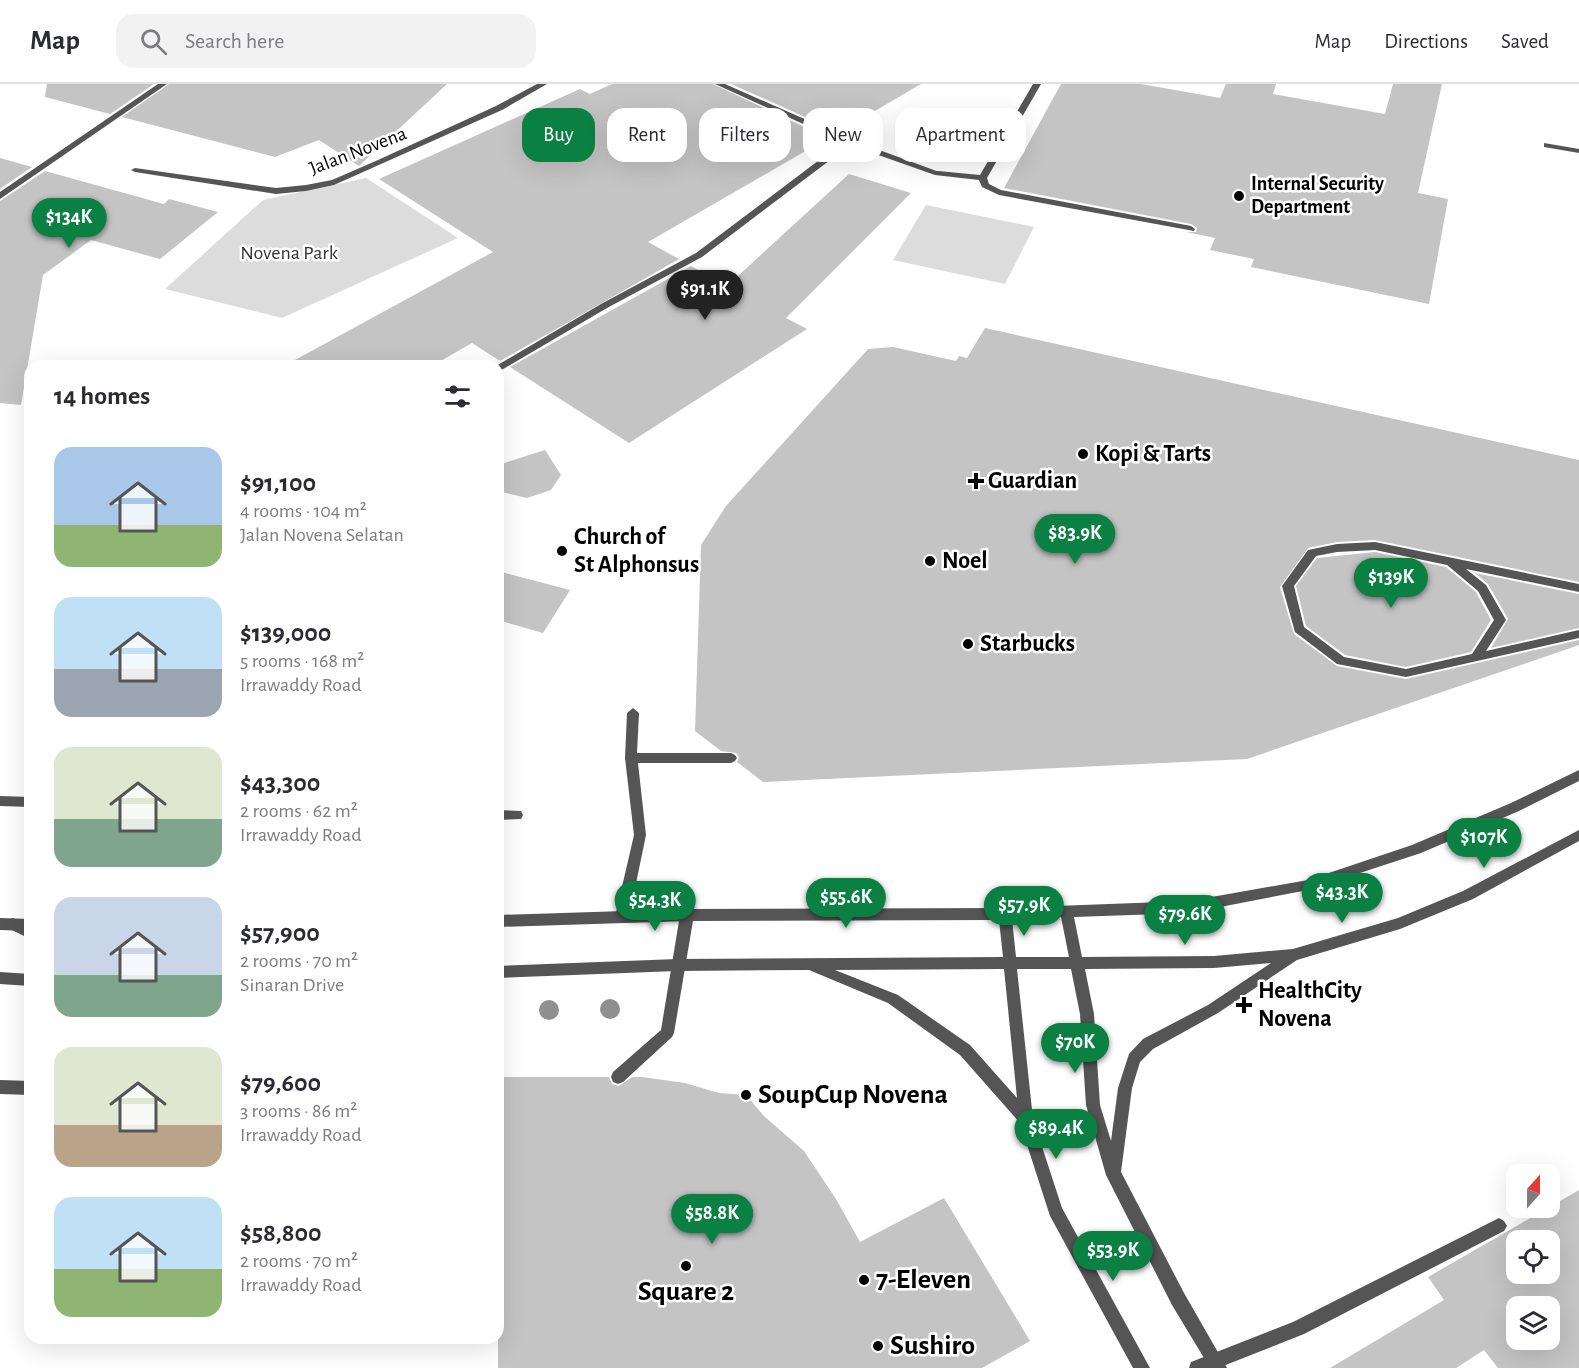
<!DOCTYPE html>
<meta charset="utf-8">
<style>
body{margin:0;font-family:"Alegreya Sans",sans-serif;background:#f2f2f3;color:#2b2b33;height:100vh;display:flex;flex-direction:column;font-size:22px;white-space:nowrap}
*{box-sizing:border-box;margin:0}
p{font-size:20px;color:#7c7c81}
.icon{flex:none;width:33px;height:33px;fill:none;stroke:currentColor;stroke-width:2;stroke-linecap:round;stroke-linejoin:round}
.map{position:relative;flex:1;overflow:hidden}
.side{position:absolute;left:24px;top:276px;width:480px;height:984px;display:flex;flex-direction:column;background:#fff;border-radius:18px;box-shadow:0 6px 24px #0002}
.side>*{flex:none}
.guide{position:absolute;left:522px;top:24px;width:570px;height:54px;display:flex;gap:12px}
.needle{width:39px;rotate:21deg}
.fabs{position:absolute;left:1506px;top:1080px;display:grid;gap:12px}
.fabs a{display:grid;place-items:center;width:54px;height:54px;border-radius:12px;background:#fff;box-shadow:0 6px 24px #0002;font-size:30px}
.price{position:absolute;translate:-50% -51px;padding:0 14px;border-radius:21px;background:#0b8043;color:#fff;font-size:20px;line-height:39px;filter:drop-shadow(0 2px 3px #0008)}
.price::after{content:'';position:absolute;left:50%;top:36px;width:18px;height:14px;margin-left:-9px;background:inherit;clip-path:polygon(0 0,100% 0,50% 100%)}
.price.on{background:#222;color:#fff}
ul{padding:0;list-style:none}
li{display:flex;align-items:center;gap:18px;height:150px;padding:0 30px}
li span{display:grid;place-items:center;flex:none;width:168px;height:120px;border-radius:18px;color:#555}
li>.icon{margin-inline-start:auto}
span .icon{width:72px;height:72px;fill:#fffc;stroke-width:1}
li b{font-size:26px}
h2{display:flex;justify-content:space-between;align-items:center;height:72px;padding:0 30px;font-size:26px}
.pill{padding:0 21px;border-radius:18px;background:#fff;box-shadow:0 6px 24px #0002;font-size:21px;line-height:54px}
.pill.on{background:#0b8043;color:#fff}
header{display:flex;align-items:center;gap:36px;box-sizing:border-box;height:84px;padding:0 30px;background:#fff;border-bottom:2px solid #e1e1e2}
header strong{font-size:28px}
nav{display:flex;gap:33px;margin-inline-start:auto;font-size:21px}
.search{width:420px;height:54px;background:#f2f2f3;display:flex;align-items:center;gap:15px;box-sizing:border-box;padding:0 21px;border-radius:18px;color:#7c7c81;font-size:22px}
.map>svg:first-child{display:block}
.green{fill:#dcdcdc}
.building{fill:#c4c4c4;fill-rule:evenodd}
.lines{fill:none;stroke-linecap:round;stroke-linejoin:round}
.service{fill:#555;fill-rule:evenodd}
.minor{fill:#555;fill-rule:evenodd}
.tertiary{fill:#555;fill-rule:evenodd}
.tree{fill:#8f8f8f}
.poi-dot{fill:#000;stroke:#fff;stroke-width:2}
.labels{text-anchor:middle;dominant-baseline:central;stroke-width:5;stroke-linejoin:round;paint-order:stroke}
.far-street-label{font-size:20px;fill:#000;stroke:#fff}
.far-poi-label{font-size:20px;font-weight:bold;fill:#000;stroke:#fff;text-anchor:start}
.far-park-label{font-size:20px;fill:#333;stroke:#fff}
.poi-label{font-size:24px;font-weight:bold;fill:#000;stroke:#fff;text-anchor:start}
.near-poi-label{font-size:28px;font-weight:bold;fill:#000;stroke:#fff;text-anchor:start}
</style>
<header>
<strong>Map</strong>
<div class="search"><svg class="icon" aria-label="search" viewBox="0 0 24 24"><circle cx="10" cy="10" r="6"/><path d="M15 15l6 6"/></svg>Search here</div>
<nav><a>Map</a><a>Directions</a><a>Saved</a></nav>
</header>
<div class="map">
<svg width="1579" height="1284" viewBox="0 0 1579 1284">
<rect width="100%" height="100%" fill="#fff"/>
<!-- green -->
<g class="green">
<polygon points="366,94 458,154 282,234 165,205 263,116"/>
<polygon points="926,121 1034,143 1005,200 893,176"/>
</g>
<!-- building -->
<g class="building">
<polygon points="47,0 154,0 110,30 45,13"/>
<polygon points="169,0 447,0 359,82 319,56 275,73 122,33"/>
<polygon points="612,0 713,0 828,54 648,158 679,175 500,277 472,259 432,282 284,282 493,168 379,95 580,5 590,10"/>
<polygon points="731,0 921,0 839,48"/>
<polygon points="1061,0 1141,0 1220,14 1226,0 1276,0 1273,10 1385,30 1393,0 1442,0 1418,109 1448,115 1429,220 1251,183 1254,175 1210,166 1215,154 1186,148 1196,148 1197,144 1191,140 1004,104"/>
<polygon points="0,74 32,83 0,105"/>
<polygon points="45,87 164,120 169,115 218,128 160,175 91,156 43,191 21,321 0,319 0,117"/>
<polygon points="849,90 911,109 786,234 807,245 629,359 510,283 691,182 727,202"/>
<polygon points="985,244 1579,376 1579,498 1375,456 1337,458 1308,464 1280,503 1294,550 1337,582 1406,595 1579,556 1579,561 1247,675 763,698 737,678 739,673 736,669 721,667 695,647 701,461 726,422 868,265 893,263 956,277 959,272 967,274"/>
<polygon points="545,366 561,391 551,406 527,414 498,407 498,381"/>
<polygon points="1375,468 1446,483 1476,508 1491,536 1471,568 1406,583 1345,571 1306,542 1296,502 1317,474"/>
<polygon points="498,487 570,506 543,549 498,536"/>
<polygon points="1475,489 1579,510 1579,544 1491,564 1508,535 1488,500"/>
<polygon points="498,993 609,993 612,1000 619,1002 632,993 642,993 685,999 719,1009 746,1011 764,1032 804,1067 836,1115 860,1158 944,1114 1030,1257 982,1284 498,1284"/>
<path d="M1579 1106V1284H1498L1484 1266 1456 1284H1330L1444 1216 1428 1193ZM1516 1156H1550V1190H1516ZM1516 1222H1550V1256H1516Z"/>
</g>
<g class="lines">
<!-- service -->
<g class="service">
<polygon points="158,0 167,0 0,115 0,108"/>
<polygon points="1033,0 1041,0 987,94 989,100 1001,106 1191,142 1195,145 1194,147 999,111 982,103 979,96 935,91 935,87 938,87 980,91"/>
<polygon points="1544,59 1579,65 1579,69 1544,63"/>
<path d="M1375 458 1579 500V508L1466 485 1486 501 1506 536 1486 567 1579 546V554L1406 593 1337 580 1295 548 1282 502 1308 466 1337 460ZM1375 466 1447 481 1478 507 1494 536 1472 570 1406 585 1344 573 1304 543 1294 502 1316 472 1337 468Z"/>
<polygon points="633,624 639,629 637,669 731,669 735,671 737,674 735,677 731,679 638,679 646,751 629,833 627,837 622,839 617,837 615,833 634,751 625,674 627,629"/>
<polygon points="687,825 692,827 694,831 674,949 672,953 623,998 618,1000 613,998 611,993 613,988 661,946 680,831 682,827"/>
<polygon points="13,834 30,842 30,855 8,844 6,840 8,836"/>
<polygon points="0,996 30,997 30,1011 0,1010"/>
<polygon points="1499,1134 1504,1137 1507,1142 1504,1147 1304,1250 1218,1284 1189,1284 1191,1278 1293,1238"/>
</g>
<!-- minor -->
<g class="minor">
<polygon points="537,0 547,0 502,26 334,101 306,107 276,110 135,88 131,86 135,84 276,104 306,101 332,96 378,76 496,22"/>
<polygon points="715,0 725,0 852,56 942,89 935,91 850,61 702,173 607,224 498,288 498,282 496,282 601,220 696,169 843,58"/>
<polygon points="0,712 30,713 30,723 0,722"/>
<polygon points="498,726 521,727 523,731 521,735 498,736"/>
</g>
<!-- tertiary -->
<g class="tertiary">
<path d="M1579 686V697L1519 727 1421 769 1308 806 1189 829 1074 833 1082 873 1214 872 1293 865 1398 834 1463 807 1579 746V757L1473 815 1400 845 1297 876 1218 929 1153 965 1140 978 1132 1004 1121 1088 1184 1209 1227 1284H1210L1172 1221 1106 1091 1086 1021 1080 930 1071 885H1017L1033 1035 1062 1124 1150 1284H1133L1050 1132 1020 1039 960 971 888 919 809 886 677 887 498 894V882L677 875 1003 873 999 836 687 837 498 843V831L687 825 1005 824 1189 817 1308 796 1412 761 1511 719ZM1061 833 1069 873H1016L1012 835ZM1271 879 1208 921 1143 955 1129 970 1118 1004 1111 1057 1100 1021 1094 930 1085 885 1214 884ZM1004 885 1017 1014 970 961 898 911 835 886Z"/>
<polygon points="0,834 30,835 30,847 0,846"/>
<polygon points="0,888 30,890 30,902 0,900"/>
</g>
</g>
<!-- trees -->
<g class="tree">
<circle cx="610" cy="925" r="10"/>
<circle cx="549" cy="926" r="10"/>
</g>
<!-- markers -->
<g class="poi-dot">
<circle cx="1239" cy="112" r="6"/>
<circle cx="1083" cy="370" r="6"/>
<path d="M973 388h6v6h6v6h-6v6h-6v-6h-6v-6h6z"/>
<circle cx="562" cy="467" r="6"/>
<circle cx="930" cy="477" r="6"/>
<circle cx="968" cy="560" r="6"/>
<path d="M1241 912h6v6h6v6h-6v6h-6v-6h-6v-6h6z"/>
<circle cx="746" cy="1011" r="6"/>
<circle cx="686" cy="1182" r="6"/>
<circle cx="864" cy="1196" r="6"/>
<circle cx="878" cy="1262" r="6"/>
</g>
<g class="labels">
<!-- far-street labels -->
<g class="far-street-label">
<text transform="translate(358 67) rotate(-21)">Jalan Novena</text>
</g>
<!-- far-poi labels -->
<g class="far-poi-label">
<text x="1251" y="100">Internal Security<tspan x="1251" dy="23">Department</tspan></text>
</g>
<!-- far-park labels -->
<g class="far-park-label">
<text x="289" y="169">Novena Park</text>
</g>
<!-- poi labels -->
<g class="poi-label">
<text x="1095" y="370">Kopi &amp; Tarts</text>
<text x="988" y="397">Guardian</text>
<text x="574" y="453">Church of<tspan x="574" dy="28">St Alphonsus</tspan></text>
<text x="942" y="477">Noel</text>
<text x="980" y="560">Starbucks</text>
<text x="1258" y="907">HealthCity<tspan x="1258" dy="28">Novena</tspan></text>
</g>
<!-- near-poi labels -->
<g class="near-poi-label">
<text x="758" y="1011">SoupCup Novena</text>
<text x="876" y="1196">7-Eleven</text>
<text x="686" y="1208" text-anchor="middle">Square 2</text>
<text x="890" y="1262">Sushiro</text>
</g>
</g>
</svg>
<div class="fabs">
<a><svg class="needle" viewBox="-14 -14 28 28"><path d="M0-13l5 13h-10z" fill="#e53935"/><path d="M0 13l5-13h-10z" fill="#7c7c81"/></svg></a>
<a><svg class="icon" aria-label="locate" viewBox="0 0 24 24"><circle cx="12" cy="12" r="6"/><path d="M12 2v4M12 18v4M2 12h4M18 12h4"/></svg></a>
<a><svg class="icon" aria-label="layers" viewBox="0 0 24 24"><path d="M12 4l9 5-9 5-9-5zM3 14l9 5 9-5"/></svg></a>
</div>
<b class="price" style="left:69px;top:165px">$134K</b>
<b class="price on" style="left:705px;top:237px">$91.1K</b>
<b class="price" style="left:1075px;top:481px">$83.9K</b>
<b class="price" style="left:1391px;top:525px">$139K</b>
<b class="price" style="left:1484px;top:785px">$107K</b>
<b class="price" style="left:1342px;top:840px">$43.3K</b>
<b class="price" style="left:846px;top:845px">$55.6K</b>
<b class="price" style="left:655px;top:848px">$54.3K</b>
<b class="price" style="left:1024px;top:853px">$57.9K</b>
<b class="price" style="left:1185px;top:862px">$79.6K</b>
<b class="price" style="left:1075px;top:990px">$70K</b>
<b class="price" style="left:1056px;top:1076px">$89.4K</b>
<b class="price" style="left:712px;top:1161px">$58.8K</b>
<b class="price" style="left:1113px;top:1198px">$53.9K</b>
<div class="guide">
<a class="pill on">Buy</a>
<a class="pill">Rent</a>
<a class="pill">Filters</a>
<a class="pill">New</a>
<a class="pill">Apartment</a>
</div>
<section class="side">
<h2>14 homes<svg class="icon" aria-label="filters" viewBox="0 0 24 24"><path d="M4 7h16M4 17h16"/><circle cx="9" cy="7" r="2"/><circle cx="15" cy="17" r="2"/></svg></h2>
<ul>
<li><span style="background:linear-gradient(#a9c7e8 65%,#8fb573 0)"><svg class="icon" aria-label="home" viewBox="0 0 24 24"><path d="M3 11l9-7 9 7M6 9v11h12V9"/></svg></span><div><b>$91,100</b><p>4 rooms · 104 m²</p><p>Jalan Novena Selatan</p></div></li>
<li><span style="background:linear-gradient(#bfe0f5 60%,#9aa5b1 0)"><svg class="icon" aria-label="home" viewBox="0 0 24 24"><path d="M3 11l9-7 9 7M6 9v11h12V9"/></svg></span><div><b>$139,000</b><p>5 rooms · 168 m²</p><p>Irrawaddy Road</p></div></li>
<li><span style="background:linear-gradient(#dfe7d0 60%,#7fa58c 0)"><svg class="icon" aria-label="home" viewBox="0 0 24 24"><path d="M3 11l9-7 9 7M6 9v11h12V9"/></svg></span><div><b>$43,300</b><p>2 rooms · 62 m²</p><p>Irrawaddy Road</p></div></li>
<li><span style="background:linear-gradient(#c9d6e8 65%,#7fa58c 0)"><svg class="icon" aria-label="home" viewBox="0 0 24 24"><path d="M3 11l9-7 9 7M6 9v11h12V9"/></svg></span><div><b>$57,900</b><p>2 rooms · 70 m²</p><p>Sinaran Drive</p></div></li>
<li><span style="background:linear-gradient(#dfe7d0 65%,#b9a48a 0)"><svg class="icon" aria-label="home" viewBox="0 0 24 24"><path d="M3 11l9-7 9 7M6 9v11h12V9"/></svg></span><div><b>$79,600</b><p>3 rooms · 86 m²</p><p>Irrawaddy Road</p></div></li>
<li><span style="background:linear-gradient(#bfe0f5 60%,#8fb573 0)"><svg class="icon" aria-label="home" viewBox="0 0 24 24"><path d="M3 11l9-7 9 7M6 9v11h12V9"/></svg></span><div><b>$58,800</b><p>2 rooms · 70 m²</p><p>Irrawaddy Road</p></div></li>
</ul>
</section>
</div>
